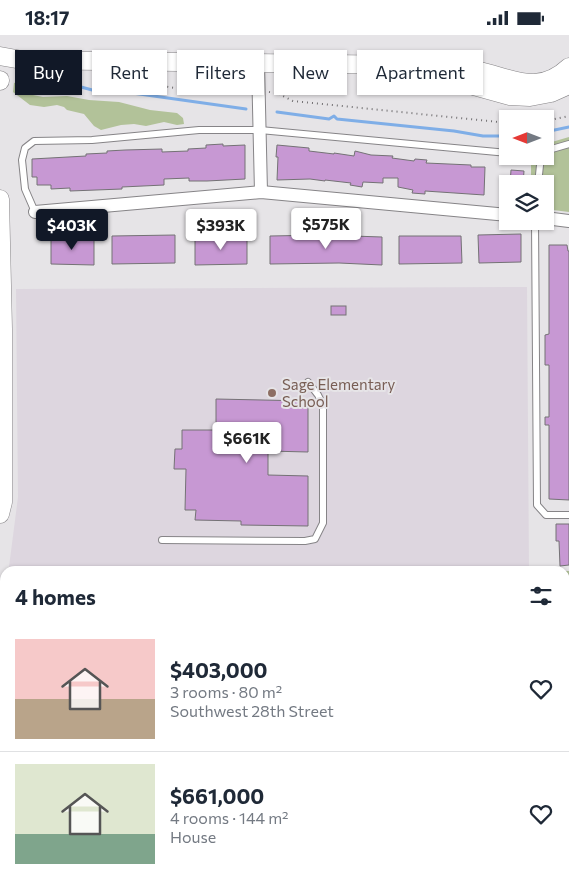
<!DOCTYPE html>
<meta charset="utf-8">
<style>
body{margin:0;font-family:Commissioner,sans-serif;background:#f2f2f3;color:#1f2937;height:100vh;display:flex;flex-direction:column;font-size:19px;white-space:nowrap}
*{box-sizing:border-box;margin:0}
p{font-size:16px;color:#747a83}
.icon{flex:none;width:28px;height:28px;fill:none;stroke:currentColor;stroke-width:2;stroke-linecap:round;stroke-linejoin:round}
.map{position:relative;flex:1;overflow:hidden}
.sheet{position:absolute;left:0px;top:531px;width:570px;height:321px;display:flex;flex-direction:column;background:#fff;border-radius:15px 15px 0 0;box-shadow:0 1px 4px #0004}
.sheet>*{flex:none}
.top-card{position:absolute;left:15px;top:15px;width:540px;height:45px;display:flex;gap:10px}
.needle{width:32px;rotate:270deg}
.controls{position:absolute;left:499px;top:75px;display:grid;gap:10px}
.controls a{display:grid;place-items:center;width:55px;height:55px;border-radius:0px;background:#fff;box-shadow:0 1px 4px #0004;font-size:25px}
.price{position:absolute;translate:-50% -42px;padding:0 11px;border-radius:5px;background:#fff;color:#222;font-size:16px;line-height:32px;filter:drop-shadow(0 1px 2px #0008)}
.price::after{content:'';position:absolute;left:50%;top:30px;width:15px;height:11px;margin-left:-8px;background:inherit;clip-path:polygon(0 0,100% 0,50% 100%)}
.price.current{background:#111827;color:#fff}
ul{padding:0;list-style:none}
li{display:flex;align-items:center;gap:15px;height:125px;padding:0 15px}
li+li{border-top:1px solid #e0e1e3}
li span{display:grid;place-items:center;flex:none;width:140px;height:100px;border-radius:0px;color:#555}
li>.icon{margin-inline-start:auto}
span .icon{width:60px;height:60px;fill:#fffc;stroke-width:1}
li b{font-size:21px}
h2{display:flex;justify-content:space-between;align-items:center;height:60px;padding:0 15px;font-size:21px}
.chip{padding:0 18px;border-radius:0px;background:#fff;box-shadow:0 1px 4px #0004;font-size:18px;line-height:45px}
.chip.current{background:#111827;color:#fff}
.status{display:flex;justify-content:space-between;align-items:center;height:35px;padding:0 25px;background:#fff;direction:ltr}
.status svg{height:14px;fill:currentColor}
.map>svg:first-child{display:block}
.built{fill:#ddd6df}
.green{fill:#b2c299}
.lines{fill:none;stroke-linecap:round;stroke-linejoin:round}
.stream{stroke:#7faee7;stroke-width:3}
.building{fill:#c798d3;stroke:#747275}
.lane-casing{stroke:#868487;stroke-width:8}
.street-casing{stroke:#868487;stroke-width:14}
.secondary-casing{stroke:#868487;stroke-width:19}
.path{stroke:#727072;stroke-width:2;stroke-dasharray:1 4;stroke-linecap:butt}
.lane{stroke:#fff;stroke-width:6}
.street{stroke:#fff;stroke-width:12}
.secondary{stroke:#fff;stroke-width:18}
.education-dot{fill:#8d6e63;stroke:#e6e4e7;stroke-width:2}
.labels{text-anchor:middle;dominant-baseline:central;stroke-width:4;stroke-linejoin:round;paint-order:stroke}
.education-label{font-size:15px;fill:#785e54;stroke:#e6e4e7;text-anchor:start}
</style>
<div class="status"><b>18:17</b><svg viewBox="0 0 49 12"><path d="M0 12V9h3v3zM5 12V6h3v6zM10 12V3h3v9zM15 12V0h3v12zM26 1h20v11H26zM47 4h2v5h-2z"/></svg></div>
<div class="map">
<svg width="569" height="852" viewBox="0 0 569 852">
<rect width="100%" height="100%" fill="#e6e4e7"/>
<!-- built -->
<polygon class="built" points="527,252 529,536 9,532 18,462 16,254"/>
<!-- green -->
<g class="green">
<polygon points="17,47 28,59 43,62 67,61 89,65 119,67 150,75 177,78 183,83 184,89 177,90 164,87 146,91 134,89 121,90 101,95 94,91 84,79 67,75 64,72 57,70 44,72 30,70 13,57 14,48"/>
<polygon points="569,102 569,177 545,174 545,149 531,149 531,121 545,121 545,109"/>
<polygon points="9,532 554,536 8,536"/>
<polygon points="565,536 569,536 569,836 565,835"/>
<polygon points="5,542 5,682 0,680 0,552"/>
</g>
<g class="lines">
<!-- stream -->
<g class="stream">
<polyline points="21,47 60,53 81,52 96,56 118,56 246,74"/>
<polyline points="277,77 329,84 334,81 337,84 454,96 483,101 508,101"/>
<polyline points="545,97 569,92"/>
</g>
</g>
<!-- building -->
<g class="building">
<polygon points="223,109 223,111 245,110 245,144 207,146 189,146 189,143 164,144 164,150 122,152 122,154 70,156 70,153 51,154 51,150 37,150 37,142 32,142 32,124 86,121 86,119 107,118 107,116 125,115 162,114 162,117 188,116 188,114 206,113 206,110"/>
<polygon points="277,110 309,113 309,116 334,119 334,118 354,121 355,116 371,120 393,121 392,123 414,126 415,124 427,125 426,128 471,130 471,132 485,132 484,160 425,156 425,159 412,158 413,155 398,152 398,143 383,143 383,148 363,147 362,152 350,150 351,148 325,145 325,146 310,144 277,145 278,122 276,122"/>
<polygon points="511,135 524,136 523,149 510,149"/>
<polygon points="521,199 521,227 479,228 478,200"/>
<polygon points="175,200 175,228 112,229 112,201"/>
<polygon points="323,200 382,202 382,230 339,228 270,229 270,201"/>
<polygon points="399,201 461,201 462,228 399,229"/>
<polygon points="51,202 94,203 94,230 51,229"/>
<polygon points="195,202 247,202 247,229 195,230"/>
<polygon points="549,210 567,210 568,216 569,216 569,465 549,464 549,390 545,390 545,382 549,382 549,330 545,330 545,300 549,299"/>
<rect x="331" y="271" width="15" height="9"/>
<polygon points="216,364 308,366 308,417 268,416 268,440 308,441 308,491 241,490 241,486 195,485 196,475 185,475 186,434 174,434 175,414 182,414 182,395 216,395"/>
<polygon points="556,489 569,489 569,530 560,531 559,506 556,506"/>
</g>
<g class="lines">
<defs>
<g id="lane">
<polyline points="545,116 569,109"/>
<polyline points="538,149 541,121"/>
<polyline points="35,177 25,154 22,125 25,113 34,106 92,105 199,95 260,95 508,118"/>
<polyline points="535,186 537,470 546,480 569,480"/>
<polyline points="162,505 305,506 315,504 323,488 323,370 318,360 308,347"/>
<polyline points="565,591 569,591"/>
<polyline points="565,656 569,656"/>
<polyline points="565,742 569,742"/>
</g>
<g id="street">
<polyline points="258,29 261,157"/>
<polyline points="35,177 261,157 508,180"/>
<polyline points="545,183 569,186"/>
<polyline points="0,708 5,709"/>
<polyline points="545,848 547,852"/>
<polyline points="6,852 6,848"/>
</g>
<g id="secondary">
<path d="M0 21 22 25 410 30C423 32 436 36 448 36 457 37 467 34 475 35 511 42 537 62 569 32"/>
<polyline points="447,36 463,48 510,61 530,62 551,58 569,50"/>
<polyline points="0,45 0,46"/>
<polyline points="0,164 3,294 3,467 0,479"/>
</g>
</defs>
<!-- lane casing -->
<use href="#lane" class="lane-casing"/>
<!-- street casing -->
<use href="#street" class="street-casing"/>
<!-- secondary casing -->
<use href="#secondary" class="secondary-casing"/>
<!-- path -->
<g class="path">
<path d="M141 40C143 42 144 44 146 46 161 54 229 59 247 59"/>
<polyline points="269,57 277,58 293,66 508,88"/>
<polyline points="545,86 569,81"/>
</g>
<!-- lane -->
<use href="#lane" class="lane"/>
<!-- street -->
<use href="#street" class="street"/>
<!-- secondary -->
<use href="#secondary" class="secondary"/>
</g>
<!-- markers -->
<circle class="education-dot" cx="272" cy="358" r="5"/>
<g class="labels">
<!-- education labels -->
<g class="education-label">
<text x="282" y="349">Sage Elementary<tspan x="282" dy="17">School</tspan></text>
</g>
</g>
</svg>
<div class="controls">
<a><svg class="needle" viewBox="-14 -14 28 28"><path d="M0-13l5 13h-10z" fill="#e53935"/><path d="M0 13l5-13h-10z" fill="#747a83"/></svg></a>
<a><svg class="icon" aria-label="layers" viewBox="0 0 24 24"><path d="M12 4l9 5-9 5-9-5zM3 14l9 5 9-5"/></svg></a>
</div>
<b class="price" style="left:326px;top:215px">$575K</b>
<b class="price current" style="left:72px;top:216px">$403K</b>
<b class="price" style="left:221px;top:216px">$393K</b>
<b class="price" style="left:247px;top:429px">$661K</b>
<div class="top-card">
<a class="chip current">Buy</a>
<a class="chip">Rent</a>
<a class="chip">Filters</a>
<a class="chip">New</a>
<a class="chip">Apartment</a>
</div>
<section class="sheet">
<h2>4 homes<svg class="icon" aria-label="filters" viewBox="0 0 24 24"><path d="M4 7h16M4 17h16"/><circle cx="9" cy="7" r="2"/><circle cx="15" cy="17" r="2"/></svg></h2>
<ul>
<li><span style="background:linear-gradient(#f6c9c9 60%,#b9a48a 0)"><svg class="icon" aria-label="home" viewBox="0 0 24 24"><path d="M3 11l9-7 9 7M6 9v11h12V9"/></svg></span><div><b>$403,000</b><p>3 rooms · 80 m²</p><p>Southwest 28th Street</p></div><svg class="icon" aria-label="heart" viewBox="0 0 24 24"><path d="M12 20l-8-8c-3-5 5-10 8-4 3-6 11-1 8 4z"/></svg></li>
<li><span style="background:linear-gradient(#dfe7d0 70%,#7fa58c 0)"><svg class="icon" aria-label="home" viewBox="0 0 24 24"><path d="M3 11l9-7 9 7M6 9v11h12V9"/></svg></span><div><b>$661,000</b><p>4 rooms · 144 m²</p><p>House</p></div><svg class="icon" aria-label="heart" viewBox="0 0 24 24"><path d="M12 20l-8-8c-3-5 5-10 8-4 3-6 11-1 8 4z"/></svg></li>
</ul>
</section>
</div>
